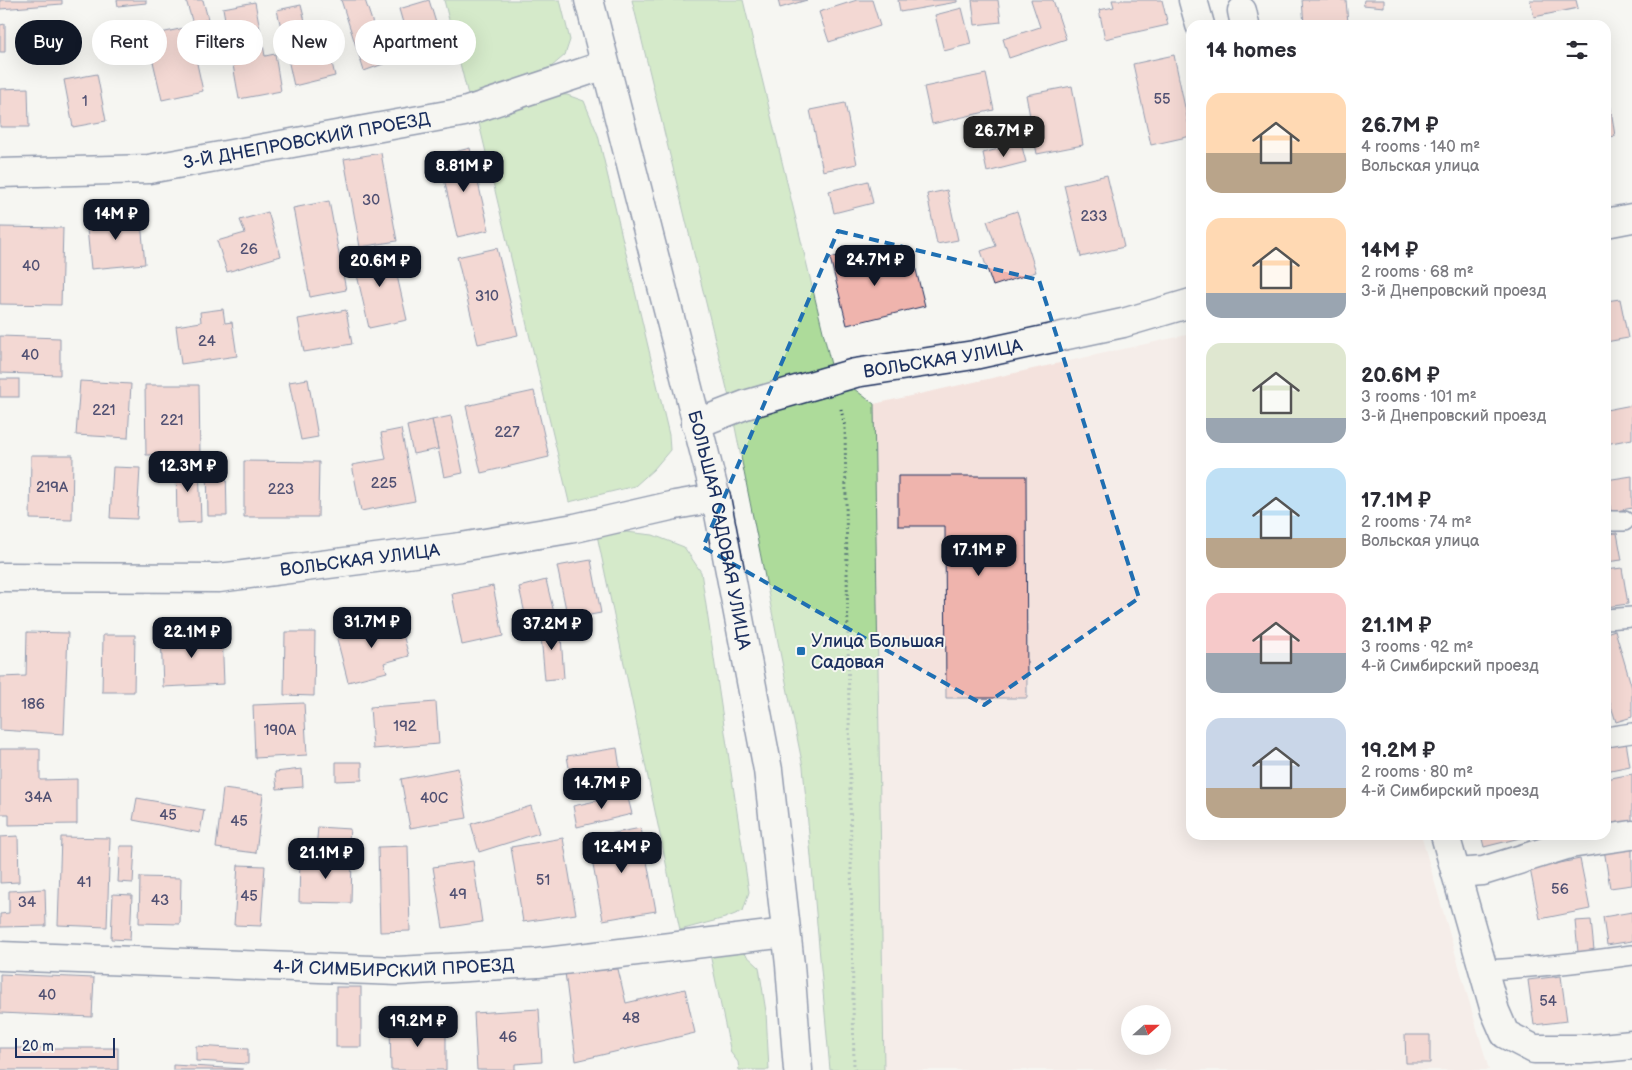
<!DOCTYPE html>
<meta charset="utf-8">
<style>
body{margin:0;font-family:"Balsamiq Sans",sans-serif;background:#f2f2f3;color:#2b2b33;height:100vh;display:flex;flex-direction:column;font-size:19px;white-space:nowrap}
*{box-sizing:border-box;margin:0}
p{font-size:16px;color:#7c7c81}
.icon{flex:none;width:28px;height:28px;fill:none;stroke:currentColor;stroke-width:2;stroke-linecap:round;stroke-linejoin:round}
.map{position:relative;flex:1;overflow:hidden}
.sheet{position:absolute;left:1186px;top:20px;width:425px;height:820px;display:flex;flex-direction:column;background:#fff;border-radius:15px;box-shadow:0 5px 20px #0002}
.sheet>*{flex:none}
.hud{position:absolute;left:15px;top:20px;width:475px;height:45px;display:flex;gap:10px}
.needle{width:32px;rotate:69deg}
.fabs{position:absolute;left:1121px;top:1005px;display:grid;gap:10px}
.fabs a{display:grid;place-items:center;width:50px;height:50px;border-radius:50%;background:#fff;box-shadow:0 5px 20px #0002;font-size:25px}
.scale{position:absolute;left:15px;bottom:12px;width:100px;box-sizing:border-box;padding-left:5px;border:2px solid #1b2f5e;border-top:0;font-size:14px;line-height:18px;white-space:nowrap;color:#1b2f5e;-webkit-text-stroke:4px #f6f6f2;paint-order:stroke}
.price{position:absolute;translate:-50% -42px;padding:0 11px;border-radius:10px;background:#111827;color:#fff;font-size:16px;line-height:32px;filter:drop-shadow(0 1px 2px #0008)}
.price::after{content:'';position:absolute;left:50%;top:30px;width:15px;height:11px;margin-left:-8px;background:inherit;clip-path:polygon(0 0,100% 0,50% 100%)}
.price.on{background:#222;color:#fff}
ul{padding:0;list-style:none}
li{display:flex;align-items:center;gap:15px;height:125px;padding:0 20px}
li span{display:grid;place-items:center;flex:none;width:140px;height:100px;border-radius:15px;color:#555}
li>.icon{margin-inline-start:auto}
span .icon{width:60px;height:60px;fill:#fffc;stroke-width:1}
li b{font-size:21px}
h2{display:flex;justify-content:space-between;align-items:center;height:60px;padding:0 20px;font-size:21px}
.pill{padding:0 18px;border-radius:22px;background:#fff;box-shadow:0 5px 20px #0002;font-size:18px;line-height:45px}
.pill.on{background:#111827;color:#fff}
.map>svg:first-child{display:block}
.built{fill:#f4e2dd;fill-rule:evenodd}
.green{fill:#addb9a;stroke:#64857c}
.building{fill:#efb4ad;stroke:#1b2f5e}
.lines{fill:none;stroke-linecap:round;stroke-linejoin:round}
.service-casing{stroke:#1b2f5e;stroke-width:22}
.minor-casing{stroke:#1b2f5e;stroke-width:31}
.path{stroke:#1b2f5e;stroke-width:3;stroke-dasharray:1 4;stroke-linecap:butt}
.service{stroke:#f6f6f2;stroke-width:19}
.minor{stroke:#f6f6f2;stroke-width:28}
.marked{fill:none;stroke:#1f6fb2;stroke-width:4;stroke-dasharray:10 6;stroke-linejoin:round}
.poi-dot{fill:#1f6fb2;stroke:#f6f6f2;stroke-width:2}
.labels{text-anchor:middle;dominant-baseline:central;stroke-width:4;stroke-linejoin:round;paint-order:stroke}
.number-label{font-size:15px;fill:#505072}
.street-label{font-size:18px;fill:#1b2f5e;stroke:#f6f6f2}
.poi-label{font-size:18px;fill:#1b2f5e;stroke:#f6f6f2;text-anchor:start}
</style>
<div class="map">
<svg width="1632" height="1070" viewBox="0 0 1632 1070">
<rect width="100%" height="100%" fill="#f6f6f2"/>
<filter id="ink" filterUnits="userSpaceOnUse"><feTurbulence type="fractalNoise" baseFrequency=".02" numOctaves="2"/><feDisplacementMap in="SourceGraphic" scale="10" xChannelSelector="R" yChannelSelector="G"/><feConvolveMatrix kernelMatrix="1 2 1 2 8 2 1 2 1" color-interpolation-filters="sRGB"/></filter>
<g filter="url(#ink)">
<!-- built -->
<path class="built" d="M1191 334V835H1421L1489 1070H884L874 404ZM1130 1014H1162V1046H1130Z"/>
<!-- green -->
<g class="green">
<polygon points="444,0 560,0 570,40 565,55 551,67 468,95"/>
<polygon points="632,0 743,0 833,373 874,404 884,1070 830,1070 803,767 729,397"/>
<polygon points="551,94 567,95 584,101 598,135 669,435 670,450 654,469 635,486 569,502 478,119"/>
<polygon points="626,532 653,535 684,547 701,572 749,892 743,911 725,918 680,930 597,535"/>
<polygon points="728,950 744,953 759,967 766,1012 769,1070 739,1070 738,1062 731,1053 710,954"/>
</g>
<!-- building -->
<g class="building">
<polygon points="0,0 62,0 62,4 0,9"/>
<polygon points="117,0 146,0 146,3 118,6"/>
<polygon points="186,0 203,0 208,19 193,24"/>
<polygon points="341,0 365,0 386,63 364,71"/>
<polygon points="429,0 444,49 413,58 399,9"/>
<polygon points="778,0 807,0 780,8"/>
<polygon points="857,0 872,0 880,26 829,42 819,12"/>
<polygon points="898,0 957,0 957,2 900,12"/>
<polygon points="972,0 998,0 1001,22 975,25"/>
<polygon points="1031,0 1053,0 1066,39 1009,58 1003,39 1040,27"/>
<polygon points="1112,0 1162,0 1168,25 1105,39 1099,10 1114,7"/>
<polygon points="1302,0 1346,0 1348,23 1304,25"/>
<polygon points="1364,0 1384,0 1384,7 1363,5"/>
<polygon points="1530,0 1576,0 1578,8 1534,17"/>
<polygon points="255,2 265,56 275,54 281,91 239,99 223,8"/>
<polygon points="301,5 313,53 329,50 335,76 294,86 277,10"/>
<polygon points="962,8 971,44 944,51 935,15"/>
<polygon points="5,24 5,52 0,52 0,25"/>
<polygon points="189,27 203,91 162,100 147,36"/>
<polygon points="1174,55 1191,136 1151,145 1133,64"/>
<polygon points="97,74 106,121 73,127 64,80"/>
<polygon points="986,74 994,110 932,124 924,87"/>
<polygon points="1072,86 1083,145 1037,154 1026,95"/>
<polygon points="28,88 29,127 0,127 0,89"/>
<polygon points="1609,96 1615,136 1606,138 1606,97"/>
<polygon points="845,103 857,164 823,171 810,110"/>
<polygon points="1021,143 1026,162 987,172 983,153"/>
<polygon points="470,148 489,230 457,237 439,156"/>
<polygon points="381,153 397,241 360,247 344,159"/>
<polygon points="1107,175 1124,247 1081,257 1064,185"/>
<polygon points="868,181 873,203 834,213 829,191"/>
<polygon points="947,190 958,240 937,244 927,194"/>
<polygon points="329,201 346,290 310,297 293,208"/>
<polygon points="1017,211 1036,272 993,286 981,251 996,246 987,221"/>
<polygon points="140,212 145,264 91,269 86,218"/>
<polygon points="268,212 281,256 227,272 217,241 245,233 240,220"/>
<polygon points="0,227 63,228 61,305 0,304"/>
<polygon points="876,247 882,270 914,262 925,306 847,325 830,258"/>
<polygon points="497,248 518,335 478,344 457,257"/>
<polygon points="391,249 407,320 369,328 353,257"/>
<polygon points="1620,299 1628,338 1606,342 1606,301"/>
<polygon points="223,309 225,323 232,322 237,356 181,364 176,326 201,322 200,312"/>
<polygon points="346,310 352,344 304,352 298,319"/>
<polygon points="0,336 60,338 60,375 0,373"/>
<rect x="0" y="379" width="19" height="18"/>
<polygon points="308,379 318,437 301,440 289,382"/>
<polygon points="80,381 131,384 128,438 76,435"/>
<polygon points="145,385 199,385 200,454 146,455"/>
<polygon points="534,391 549,457 481,473 466,406"/>
<polygon points="1632,405 1632,439 1606,444 1606,410"/>
<polygon points="451,416 463,473 444,477 432,420"/>
<polygon points="432,420 438,449 413,454 407,426"/>
<polygon points="401,429 415,501 361,511 352,465 386,459 381,433"/>
<polygon points="31,455 73,455 72,520 30,519"/>
<polygon points="244,461 319,462 318,517 244,517"/>
<polygon points="199,462 201,522 177,523 176,463"/>
<polygon points="207,465 226,465 227,516 208,516"/>
<polygon points="113,467 140,468 137,519 110,518"/>
<polygon points="898,476 1026,476 1027,698 946,698 945,526 898,526"/>
<polygon points="1632,476 1632,508 1611,512 1606,480"/>
<polygon points="1617,533 1622,560 1606,562 1606,534"/>
<polygon points="591,560 601,613 568,619 557,566"/>
<polygon points="1622,568 1628,604 1606,607 1606,570"/>
<polygon points="546,580 555,617 527,623 519,587"/>
<polygon points="493,586 503,636 462,645 452,594"/>
<polygon points="398,617 409,656 384,663 387,672 348,682 337,639 358,633 356,628"/>
<polygon points="560,623 564,678 545,680 540,625"/>
<polygon points="1615,630 1632,688 1632,717 1616,722 1606,690 1606,633"/>
<polygon points="27,632 68,633 64,734 0,730 0,677 26,676"/>
<polygon points="222,632 224,684 163,687 161,634"/>
<polygon points="285,632 315,632 314,696 284,695"/>
<polygon points="103,635 135,635 134,692 102,692"/>
<polygon points="436,702 439,744 373,749 370,707"/>
<polygon points="304,703 307,755 255,758 253,705"/>
<polygon points="1626,742 1630,766 1606,771 1606,745"/>
<polygon points="617,748 623,789 574,797 567,756"/>
<polygon points="0,749 40,749 40,780 77,779 77,824 9,825 9,814 0,814"/>
<polygon points="336,762 362,762 362,780 336,781"/>
<polygon points="458,768 467,818 410,828 401,779"/>
<polygon points="302,769 303,787 277,789 275,772"/>
<polygon points="1632,774 1632,827 1613,831 1606,800 1606,779"/>
<polygon points="223,789 263,794 256,853 216,848"/>
<polygon points="627,794 632,814 577,827 573,806"/>
<polygon points="137,798 204,810 200,833 133,820"/>
<polygon points="531,806 539,833 479,852 471,824"/>
<polygon points="318,827 350,829 348,852 316,849"/>
<polygon points="641,828 656,911 603,920 588,838"/>
<polygon points="1481,835 1532,835 1484,847"/>
<polygon points="18,836 19,882 0,883 0,837"/>
<polygon points="61,837 110,838 107,927 58,925"/>
<polygon points="563,838 576,914 523,922 511,847"/>
<polygon points="1632,844 1632,885 1610,888 1604,849"/>
<polygon points="120,846 135,846 133,883 118,882"/>
<polygon points="408,846 410,931 380,932 378,847"/>
<polygon points="300,857 352,858 351,903 299,902"/>
<polygon points="1580,859 1590,909 1540,919 1530,869"/>
<polygon points="473,861 482,922 443,928 433,867"/>
<polygon points="238,865 265,866 261,926 234,925"/>
<polygon points="140,877 181,878 180,924 139,923"/>
<polygon points="45,889 46,926 0,927 0,914 9,913 9,891"/>
<polygon points="113,894 132,895 130,940 111,939"/>
<polygon points="1632,912 1632,941 1607,945 1603,917"/>
<polygon points="1591,920 1594,950 1578,952 1575,921"/>
<polygon points="618,969 626,1003 685,989 695,1033 576,1061 565,972"/>
<polygon points="0,974 94,978 92,1017 0,1013"/>
<polygon points="1561,976 1567,1021 1534,1025 1528,980"/>
<rect x="336" y="987" width="25" height="60"/>
<polygon points="539,1009 542,1062 515,1064 515,1070 477,1070 474,1013"/>
<polygon points="390,1026 446,1026 446,1070 391,1070"/>
<polygon points="1405,1035 1430,1035 1430,1063 1406,1063"/>
<polygon points="196,1046 248,1049 248,1064 196,1061"/>
<rect x="0" y="1048" width="118" height="22"/>
<polygon points="173,1065 243,1069 243,1070 173,1070"/>
</g>
<g class="lines">
<defs>
<g id="service">
<polyline points="1606,521 1624,521"/>
<polyline points="1606,619 1632,617"/>
<polyline points="1606,737 1632,733"/>
<path d="M1483 970C1533 968 1583 962 1632 955"/>
</g>
<g id="minor">
<path id="s1" d="M589 0 716 498 768 770 790 965 798 1070"/>
<polyline points="1193,0 1200,25"/>
<polyline points="1242,11 1245,25"/>
<path id="s2" d="M0 173 149 169 464 112 605 65"/>
<polyline points="1606,223 1632,218"/>
<path id="s3" d="M696 424 745 405 855 373 974 355 1123 323 1191 303"/>
<path id="s4" d="M0 577 219 578 461 547 575 528 675 505 716 498"/>
<polyline points="1445,835 1495,1011 1505,1034 1534,1049 1591,1049 1632,1045"/>
<polyline points="1456,873 1483,871 1570,844 1632,835"/>
<path id="s5" d="M0 956 398 971 538 963 786 933"/>
</g>
</defs>
<!-- service casing -->
<use href="#service" class="service-casing"/>
<!-- minor casing -->
<use href="#minor" class="minor-casing"/>
<!-- path -->
<polyline class="path" points="841,409 845,427 854,1070"/>
<!-- service -->
<use href="#service" class="service"/>
<!-- minor -->
<use href="#minor" class="minor"/>
</g>
</g>
<!-- marked area -->
<path d="M0 0H1632V1070H0ZM838 231 1039 280 1139 598 984 705 703 547Z" fill="#f6f6f2" fill-opacity=".55" fill-rule="evenodd"/>
<path class="marked" d="M838 231 1039 280 1139 598 984 705 703 547Z"/>
<!-- markers -->
<rect class="poi-dot" x="796" y="646" width="10" height="10" rx="2.5"/>
<g class="labels">
<!-- number labels -->
<g class="number-label">
<text x="1162" y="99">55</text>
<text x="85" y="101">1</text>
<text x="371" y="200">30</text>
<text x="1094" y="216">233</text>
<text x="249" y="249">26</text>
<text x="31" y="266">40</text>
<text x="487" y="296">310</text>
<text x="207" y="341">24</text>
<text x="30" y="355">40</text>
<text x="104" y="410">221</text>
<text x="172" y="420">221</text>
<text x="507" y="432">227</text>
<text x="384" y="483">225</text>
<text x="52" y="487">219А</text>
<text x="281" y="489">223</text>
<text x="33" y="704">186</text>
<text x="405" y="726">192</text>
<text x="280" y="730">190А</text>
<text x="38" y="797">34А</text>
<text x="434" y="798">40С</text>
<text x="168" y="815">45</text>
<text x="239" y="821">45</text>
<text x="543" y="880">51</text>
<text x="84" y="882">41</text>
<text x="1560" y="889">56</text>
<text x="458" y="894">49</text>
<text x="249" y="896">45</text>
<text x="160" y="900">43</text>
<text x="27" y="902">34</text>
<text x="47" y="995">40</text>
<text x="1548" y="1001">54</text>
<text x="631" y="1018">48</text>
<text x="508" y="1037">46</text>
</g>
<!-- street labels -->
<g class="street-label">
<text stroke="none"><textPath href="#s2" startOffset="309">3-Й ДНЕПРОВСКИЙ ПРОЕЗД</textPath></text>
<text stroke="none"><textPath href="#s3" startOffset="256">ВОЛЬСКАЯ УЛИЦА</textPath></text>
<text stroke="none"><textPath href="#s1" startOffset="546">БОЛЬШАЯ САДОВАЯ УЛИЦА</textPath></text>
<text stroke="none"><textPath href="#s4" startOffset="361">ВОЛЬСКАЯ УЛИЦА</textPath></text>
<text stroke="none"><textPath href="#s5" startOffset="394">4-Й СИМБИРСКИЙ ПРОЕЗД</textPath></text>
</g>
<!-- poi labels -->
<g class="poi-label">
<text x="811" y="641">Улица Большая<tspan x="811" dy="21">Садовая</tspan></text>
</g>
</g>
</svg>
<div class="fabs">
<a><svg class="needle" viewBox="-14 -14 28 28"><path d="M0-13l5 13h-10z" fill="#e53935"/><path d="M0 13l5-13h-10z" fill="#7c7c81"/></svg></a>
</div>
<div class="scale">20 m</div>
<b class="price on" style="left:1004px;top:158px">26.7M ₽</b>
<b class="price" style="left:464px;top:193px">8.81M ₽</b>
<b class="price" style="left:116px;top:241px">14M ₽</b>
<b class="price" style="left:875px;top:287px">24.7M ₽</b>
<b class="price" style="left:380px;top:288px">20.6M ₽</b>
<b class="price" style="left:188px;top:493px">12.3M ₽</b>
<b class="price" style="left:979px;top:577px">17.1M ₽</b>
<b class="price" style="left:372px;top:649px">31.7M ₽</b>
<b class="price" style="left:552px;top:651px">37.2M ₽</b>
<b class="price" style="left:192px;top:659px">22.1M ₽</b>
<b class="price" style="left:602px;top:810px">14.7M ₽</b>
<b class="price" style="left:622px;top:874px">12.4M ₽</b>
<b class="price" style="left:326px;top:880px">21.1M ₽</b>
<b class="price" style="left:418px;top:1048px">19.2M ₽</b>
<div class="hud">
<a class="pill on">Buy</a>
<a class="pill">Rent</a>
<a class="pill">Filters</a>
<a class="pill">New</a>
<a class="pill">Apartment</a>
</div>
<section class="sheet">
<h2>14 homes<svg class="icon" aria-label="filters" viewBox="0 0 24 24"><path d="M4 7h16M4 17h16"/><circle cx="9" cy="7" r="2"/><circle cx="15" cy="17" r="2"/></svg></h2>
<ul>
<li><span style="background:linear-gradient(#ffd9b3 60%,#b9a48a 0)"><svg class="icon" aria-label="home" viewBox="0 0 24 24"><path d="M3 11l9-7 9 7M6 9v11h12V9"/></svg></span><div><b>26.7M ₽</b><p>4 rooms · 140 m²</p><p>Вольская улица</p></div></li>
<li><span style="background:linear-gradient(#ffd9b3 75%,#9aa5b1 0)"><svg class="icon" aria-label="home" viewBox="0 0 24 24"><path d="M3 11l9-7 9 7M6 9v11h12V9"/></svg></span><div><b>14M ₽</b><p>2 rooms · 68 m²</p><p>3-й Днепровский проезд</p></div></li>
<li><span style="background:linear-gradient(#dfe7d0 75%,#9aa5b1 0)"><svg class="icon" aria-label="home" viewBox="0 0 24 24"><path d="M3 11l9-7 9 7M6 9v11h12V9"/></svg></span><div><b>20.6M ₽</b><p>3 rooms · 101 m²</p><p>3-й Днепровский проезд</p></div></li>
<li><span style="background:linear-gradient(#bfe0f5 70%,#b9a48a 0)"><svg class="icon" aria-label="home" viewBox="0 0 24 24"><path d="M3 11l9-7 9 7M6 9v11h12V9"/></svg></span><div><b>17.1M ₽</b><p>2 rooms · 74 m²</p><p>Вольская улица</p></div></li>
<li><span style="background:linear-gradient(#f6c9c9 60%,#9aa5b1 0)"><svg class="icon" aria-label="home" viewBox="0 0 24 24"><path d="M3 11l9-7 9 7M6 9v11h12V9"/></svg></span><div><b>21.1M ₽</b><p>3 rooms · 92 m²</p><p>4-й Симбирский проезд</p></div></li>
<li><span style="background:linear-gradient(#c9d6e8 70%,#b9a48a 0)"><svg class="icon" aria-label="home" viewBox="0 0 24 24"><path d="M3 11l9-7 9 7M6 9v11h12V9"/></svg></span><div><b>19.2M ₽</b><p>2 rooms · 80 m²</p><p>4-й Симбирский проезд</p></div></li>
</ul>
</section>
</div>
